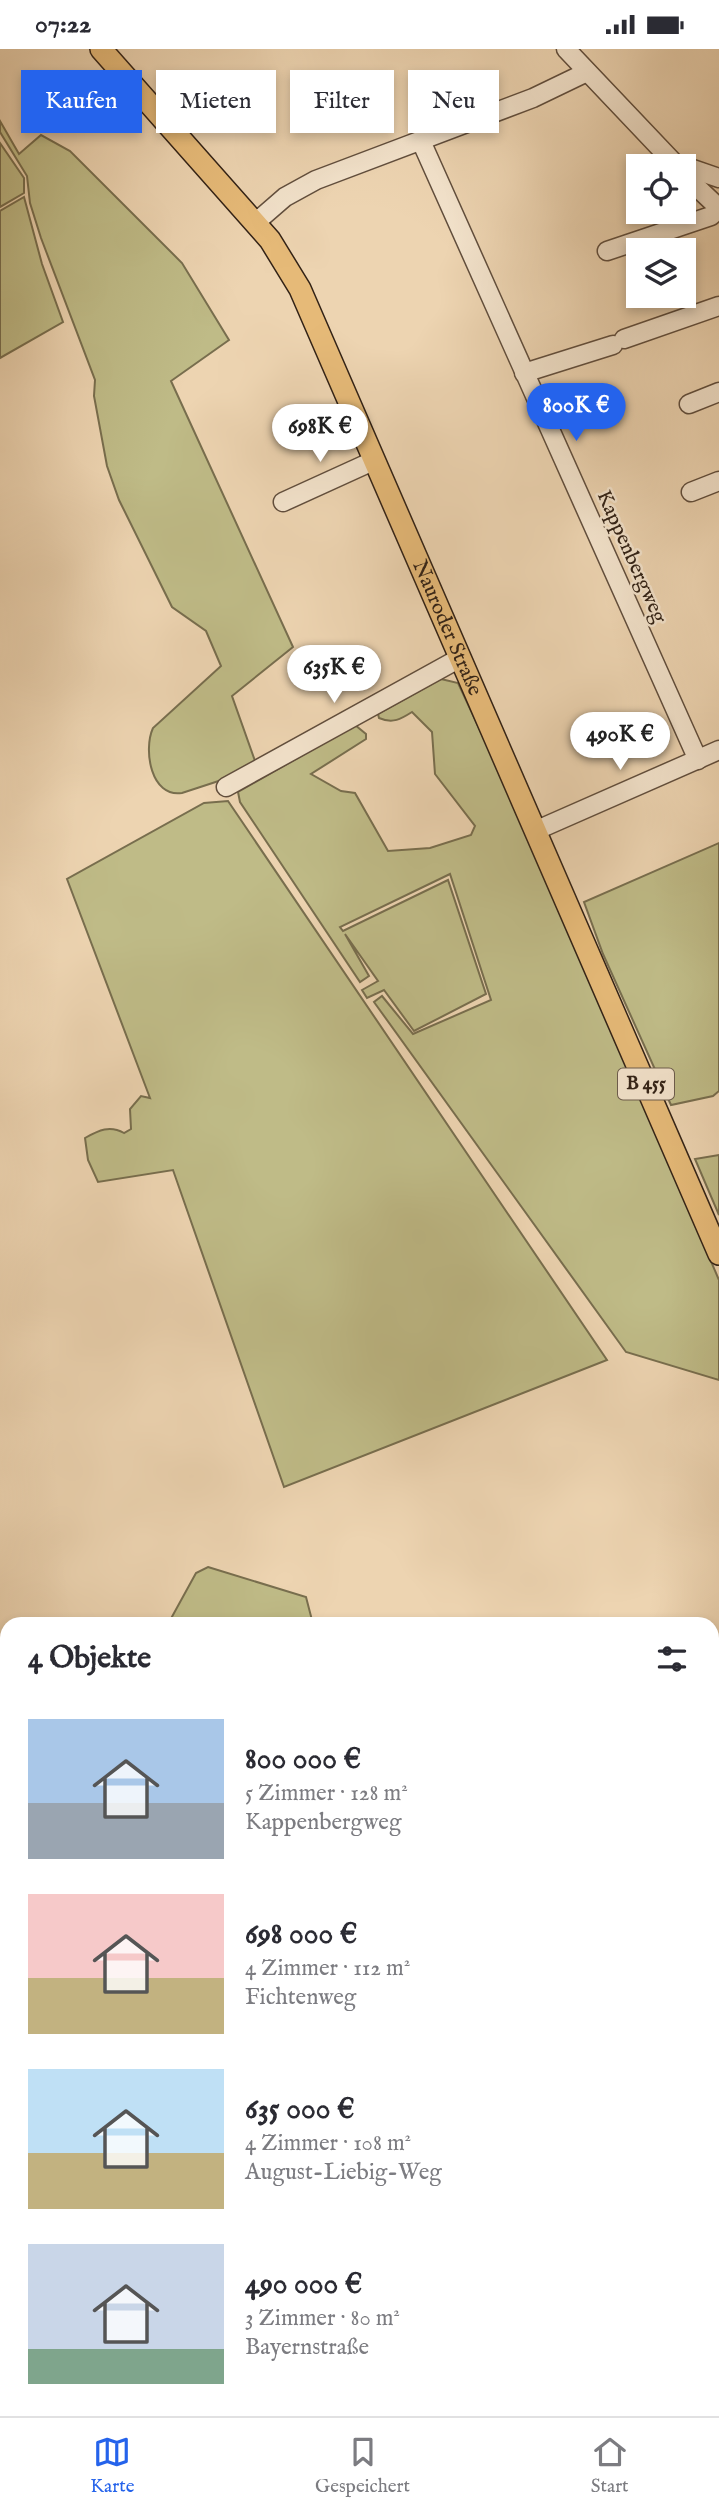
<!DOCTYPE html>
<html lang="de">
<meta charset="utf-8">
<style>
body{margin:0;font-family:"IM FELL English",serif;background:#f2f2f3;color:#2b2b33;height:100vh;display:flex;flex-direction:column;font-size:26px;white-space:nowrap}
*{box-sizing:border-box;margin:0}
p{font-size:23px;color:#7c7c81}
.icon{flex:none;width:38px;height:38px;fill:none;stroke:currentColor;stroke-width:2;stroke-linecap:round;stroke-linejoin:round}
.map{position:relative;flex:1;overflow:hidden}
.panel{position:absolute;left:0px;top:1568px;width:719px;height:800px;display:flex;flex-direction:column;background:#fff;border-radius:21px 21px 0 0;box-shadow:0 4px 10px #0003}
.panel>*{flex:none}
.top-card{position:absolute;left:21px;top:21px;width:677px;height:63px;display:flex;gap:14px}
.controls{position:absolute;left:626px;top:105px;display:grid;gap:14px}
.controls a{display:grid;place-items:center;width:70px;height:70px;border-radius:0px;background:#fff;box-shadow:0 4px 10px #0003;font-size:35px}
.price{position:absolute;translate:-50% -60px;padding:0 16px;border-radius:24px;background:#fff;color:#222;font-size:23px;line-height:46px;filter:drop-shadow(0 2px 4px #0008)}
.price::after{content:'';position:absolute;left:50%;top:42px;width:21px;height:16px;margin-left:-10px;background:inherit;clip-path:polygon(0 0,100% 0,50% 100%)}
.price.on{background:#2563eb;color:#fff}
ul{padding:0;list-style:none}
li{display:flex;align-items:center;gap:21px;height:175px;padding:0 28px}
li span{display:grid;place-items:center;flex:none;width:196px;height:140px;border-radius:0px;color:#555}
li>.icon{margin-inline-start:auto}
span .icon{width:84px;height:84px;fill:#fffc;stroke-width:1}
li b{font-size:30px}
h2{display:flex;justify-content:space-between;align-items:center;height:84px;padding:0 28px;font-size:30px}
.tag{padding:0 24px;border-radius:0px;background:#fff;box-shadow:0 4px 10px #0003;font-size:24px;line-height:63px}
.tag.on{background:#2563eb;color:#fff}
.status{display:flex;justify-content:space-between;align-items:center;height:49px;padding:0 35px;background:#fff;direction:ltr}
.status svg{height:19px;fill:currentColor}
.menu{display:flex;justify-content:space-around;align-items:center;height:98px;border-top:2px solid #e1e1e2;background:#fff;font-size:19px;color:#7c7c81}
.menu a{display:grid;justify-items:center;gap:4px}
.menu .on{color:#2563eb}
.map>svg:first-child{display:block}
.green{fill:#bfbb87;stroke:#786e4e;stroke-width:2}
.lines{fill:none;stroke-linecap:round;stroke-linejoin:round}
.minor-casing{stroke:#614e3d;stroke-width:21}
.major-casing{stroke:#322216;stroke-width:24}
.minor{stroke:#f3e3cc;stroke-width:18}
.major{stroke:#e6ba78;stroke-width:21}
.labels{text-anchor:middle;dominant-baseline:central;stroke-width:5;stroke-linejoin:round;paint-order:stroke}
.shield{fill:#f3e3cc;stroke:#6c5c4d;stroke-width:2}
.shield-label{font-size:19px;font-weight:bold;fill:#322216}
.street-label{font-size:21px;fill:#322216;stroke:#f3e3cc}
</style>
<div class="status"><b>07:22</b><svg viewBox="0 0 49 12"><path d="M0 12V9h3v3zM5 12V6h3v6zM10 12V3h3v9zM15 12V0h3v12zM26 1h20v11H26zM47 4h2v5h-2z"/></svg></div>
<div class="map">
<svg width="719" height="2367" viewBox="0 0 719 2367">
<rect width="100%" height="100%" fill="#edd4b1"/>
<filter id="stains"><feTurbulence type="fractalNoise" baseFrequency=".00286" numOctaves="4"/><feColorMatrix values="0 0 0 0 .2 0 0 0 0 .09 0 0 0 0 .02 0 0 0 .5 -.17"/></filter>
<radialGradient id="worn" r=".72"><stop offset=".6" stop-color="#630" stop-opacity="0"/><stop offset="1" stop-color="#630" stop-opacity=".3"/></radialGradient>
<!-- green -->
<g class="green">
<path d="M0 72 19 105 41 86 70 102 182 214 229 291 171 332 293 598 232 647 255 712 243 724 182 744C151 749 143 701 153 679L221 617 206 582 172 558 119 451 107 417 94 347 95 331 41 189 30 154 27 127 0 83Z"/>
<polygon points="0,94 24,129 24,144 0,158"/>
<polygon points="24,148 42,215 63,273 0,309 0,162"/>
<path d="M441 630 458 634 522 771 719 1231V1331L626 1303 374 953 382 947 413 985 491 951 450 825 340 878 343 882 448 831 486 945 414 982 384 941 367 949 362 941 378 932 345 885 369 927 360 933 240 753 238 743 355 676 366 685V690L311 725 341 742 355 744 388 802 430 799 471 786 475 777 435 725 432 683 412 663C401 670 393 675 379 669L378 665Z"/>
<path d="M228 752 607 1311 284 1438 173 1121 98 1133 88 1111 85 1089C99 1081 110 1076 124 1084L131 1080 130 1060 141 1047 150 1049 67 830 204 754Z"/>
<polygon points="719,794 719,1042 713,1047 671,1056 603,905 584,853"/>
<polygon points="719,1106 719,1166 695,1110"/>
<polygon points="208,1518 306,1548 313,1575 168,1575 196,1524"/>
<polygon points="712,1719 719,1729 719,1922 712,1927"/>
<polygon points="7,1749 7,1894 0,1897 0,1755"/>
<polygon points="712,2036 719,2044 719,2330 712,2320"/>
<polygon points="129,2361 239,2361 244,2367 120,2367"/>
</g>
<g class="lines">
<defs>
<g id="minor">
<polyline points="566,0 677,117"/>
<polyline points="421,92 698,711"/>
<polyline points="684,117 719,129"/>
<polyline points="684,126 719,159"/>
<polyline points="255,174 285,148 316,131 533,49 587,23"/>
<polyline points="607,202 711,167 719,159"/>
<polyline points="624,290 719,257"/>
<polyline points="524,324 613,296"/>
<polyline points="689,355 719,343"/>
<polyline points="691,443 719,432"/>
<polyline points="283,453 373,412"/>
<polyline points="226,738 460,609"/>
<polyline points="537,781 719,701"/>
</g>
<g id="major">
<path id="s1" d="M101 0 270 191 300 240 719 1205"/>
</g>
</defs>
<!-- minor casing -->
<use href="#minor" class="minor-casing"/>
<!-- major casing -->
<use href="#major" class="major-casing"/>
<!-- minor -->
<use href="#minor" class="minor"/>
<!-- major -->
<use href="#major" class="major"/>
</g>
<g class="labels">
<!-- shield labels -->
<rect class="shield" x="618" y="1019.5" width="56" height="31" rx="5"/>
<g class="shield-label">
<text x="646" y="1035">B 455</text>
</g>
<!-- street labels -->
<g class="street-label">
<text transform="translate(631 508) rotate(66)">Kappenbergweg</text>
<text stroke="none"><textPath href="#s1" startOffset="682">Nauroder Straße</textPath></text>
</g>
</g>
<rect width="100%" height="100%" filter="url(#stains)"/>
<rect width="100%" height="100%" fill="url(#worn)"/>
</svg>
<div class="controls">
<a><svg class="icon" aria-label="locate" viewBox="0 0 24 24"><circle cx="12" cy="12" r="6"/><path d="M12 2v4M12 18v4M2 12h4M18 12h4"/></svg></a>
<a><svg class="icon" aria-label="layers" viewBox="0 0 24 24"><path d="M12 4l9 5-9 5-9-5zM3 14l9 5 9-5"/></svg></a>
</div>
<b class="price on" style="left:576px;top:394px">800K €</b>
<b class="price" style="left:320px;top:415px">698K €</b>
<b class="price" style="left:334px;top:656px">635K €</b>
<b class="price" style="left:620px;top:723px">490K €</b>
<div class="top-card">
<a class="tag on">Kaufen</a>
<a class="tag">Mieten</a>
<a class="tag">Filter</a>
<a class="tag">Neu</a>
</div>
<section class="panel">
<h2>4 Objekte<svg class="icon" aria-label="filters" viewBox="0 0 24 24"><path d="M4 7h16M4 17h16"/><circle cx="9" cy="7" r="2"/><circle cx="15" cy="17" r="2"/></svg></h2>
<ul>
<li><span style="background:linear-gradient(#a9c7e8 60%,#9aa5b1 0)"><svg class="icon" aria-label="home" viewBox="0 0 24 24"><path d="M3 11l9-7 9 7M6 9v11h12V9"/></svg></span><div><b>800 000 €</b><p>5 Zimmer · 128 m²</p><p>Kappenbergweg</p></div></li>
<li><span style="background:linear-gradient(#f6c9c9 60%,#c2b280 0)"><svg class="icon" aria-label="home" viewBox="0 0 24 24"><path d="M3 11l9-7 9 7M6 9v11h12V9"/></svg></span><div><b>698 000 €</b><p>4 Zimmer · 112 m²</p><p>Fichtenweg</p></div></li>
<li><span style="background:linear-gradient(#bfe0f5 60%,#c2b280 0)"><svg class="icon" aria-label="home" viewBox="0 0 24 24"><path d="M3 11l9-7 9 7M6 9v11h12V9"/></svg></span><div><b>635 000 €</b><p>4 Zimmer · 108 m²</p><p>August-Liebig-Weg</p></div></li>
<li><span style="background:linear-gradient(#c9d6e8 75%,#7fa58c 0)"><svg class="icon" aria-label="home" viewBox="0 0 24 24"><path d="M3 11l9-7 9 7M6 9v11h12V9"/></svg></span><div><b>490 000 €</b><p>3 Zimmer · 80 m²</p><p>Bayernstraße</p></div></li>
</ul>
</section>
</div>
<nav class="menu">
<a class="on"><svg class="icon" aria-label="map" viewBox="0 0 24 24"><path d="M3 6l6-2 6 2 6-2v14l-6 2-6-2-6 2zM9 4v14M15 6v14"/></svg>Karte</a>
<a><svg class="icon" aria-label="saved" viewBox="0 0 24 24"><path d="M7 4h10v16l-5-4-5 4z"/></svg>Gespeichert</a>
<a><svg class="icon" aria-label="home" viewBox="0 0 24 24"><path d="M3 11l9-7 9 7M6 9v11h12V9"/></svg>Start</a>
</nav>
